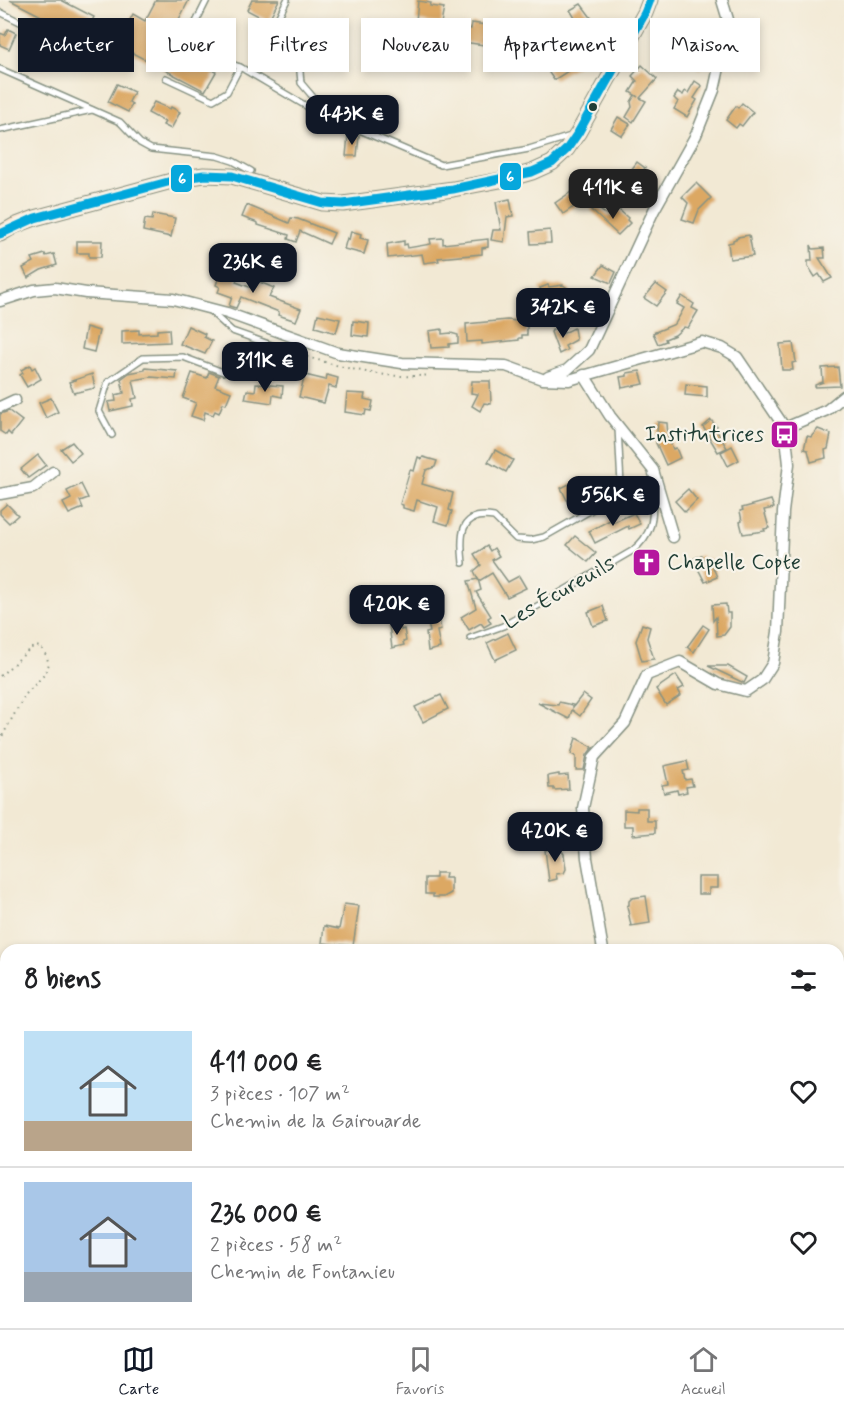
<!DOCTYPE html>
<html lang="fr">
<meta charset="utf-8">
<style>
body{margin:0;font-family:Mynerve,sans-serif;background:#f2f2f2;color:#202124;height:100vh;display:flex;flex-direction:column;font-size:22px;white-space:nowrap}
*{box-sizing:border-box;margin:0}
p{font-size:20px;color:#757577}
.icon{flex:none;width:33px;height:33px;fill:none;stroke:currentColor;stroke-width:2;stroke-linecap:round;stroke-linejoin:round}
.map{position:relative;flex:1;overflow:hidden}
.panel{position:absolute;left:0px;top:944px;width:844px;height:386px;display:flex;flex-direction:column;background:#fff;border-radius:18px 18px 0 0;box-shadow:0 3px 9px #0003}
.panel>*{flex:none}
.banner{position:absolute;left:18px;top:18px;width:808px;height:54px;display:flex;gap:12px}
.price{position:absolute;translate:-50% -51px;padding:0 14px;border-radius:12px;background:#111827;color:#fff;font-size:20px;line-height:39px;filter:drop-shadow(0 2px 3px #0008)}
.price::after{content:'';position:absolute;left:50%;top:36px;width:18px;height:14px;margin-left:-9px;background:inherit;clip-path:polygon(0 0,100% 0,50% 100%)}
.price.selected{background:#222;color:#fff}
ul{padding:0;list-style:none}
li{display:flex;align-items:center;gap:18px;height:150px;padding:0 24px}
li+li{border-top:2px solid #e0e0e0}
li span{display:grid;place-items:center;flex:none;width:168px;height:120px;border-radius:0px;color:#555}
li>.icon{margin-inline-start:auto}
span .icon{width:72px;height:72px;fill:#fffc;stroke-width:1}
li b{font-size:26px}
h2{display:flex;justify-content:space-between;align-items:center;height:72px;padding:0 24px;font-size:26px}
.chip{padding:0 21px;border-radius:0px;background:#fff;box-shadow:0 3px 9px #0003;font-size:21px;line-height:54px}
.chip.selected{background:#111827;color:#fff}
.dock{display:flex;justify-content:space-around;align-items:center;height:84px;border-top:2px solid #e0e0e0;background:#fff;font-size:16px;color:#757577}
.dock a{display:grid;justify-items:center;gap:3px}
.dock .selected{color:#111827}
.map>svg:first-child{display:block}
.building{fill:#dca863}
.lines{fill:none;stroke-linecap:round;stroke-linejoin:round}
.lane-casing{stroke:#889384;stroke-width:8}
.street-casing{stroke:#889384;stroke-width:13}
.secondary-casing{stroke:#889384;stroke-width:17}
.path{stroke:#889384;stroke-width:2;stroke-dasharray:1.5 4.5;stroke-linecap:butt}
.lane{stroke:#fff;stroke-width:5}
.street{stroke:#fff;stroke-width:10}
.secondary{stroke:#fce5d0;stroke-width:15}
.bus-1-casing{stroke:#f7f3e8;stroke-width:14}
.bus-1{stroke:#06a7dc;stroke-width:9}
.bus-dot{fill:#1f3d34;stroke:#f7f3e8;stroke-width:2}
.labels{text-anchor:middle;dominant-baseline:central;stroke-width:4.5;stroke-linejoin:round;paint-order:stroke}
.poi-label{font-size:22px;fill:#1f3d34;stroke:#f7f3e8;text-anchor:end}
.street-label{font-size:22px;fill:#1f3d34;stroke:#f7f3e8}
.line-badge{stroke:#f7f3e8;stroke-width:2}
.badge-label{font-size:16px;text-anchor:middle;font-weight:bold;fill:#fff}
</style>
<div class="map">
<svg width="844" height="1328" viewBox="0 0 844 1328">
<rect width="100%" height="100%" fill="#f7f3e8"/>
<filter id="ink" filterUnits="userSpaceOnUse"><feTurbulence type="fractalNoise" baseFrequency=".0167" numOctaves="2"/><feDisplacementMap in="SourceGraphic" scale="12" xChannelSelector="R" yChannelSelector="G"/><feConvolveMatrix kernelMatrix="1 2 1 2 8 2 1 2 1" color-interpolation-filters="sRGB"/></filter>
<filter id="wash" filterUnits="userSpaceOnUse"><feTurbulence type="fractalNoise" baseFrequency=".008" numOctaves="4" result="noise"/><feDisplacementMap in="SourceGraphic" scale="24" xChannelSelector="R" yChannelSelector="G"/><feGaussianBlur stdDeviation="1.35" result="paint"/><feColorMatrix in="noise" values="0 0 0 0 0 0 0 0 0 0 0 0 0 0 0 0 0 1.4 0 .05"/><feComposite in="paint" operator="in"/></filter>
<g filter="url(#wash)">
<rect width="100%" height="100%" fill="#f2e9d4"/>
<g id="blocks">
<!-- building -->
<g class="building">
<polygon points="10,0 61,0 94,17 84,38"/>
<polygon points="156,0 189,0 174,29 179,32 170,48 216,72 205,91 117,45 133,14 145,21"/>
<polygon points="252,0 279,0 268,21 247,10"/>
<polygon points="418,1 431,3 430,6 444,8 441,24 416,21"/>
<polygon points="581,4 593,20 579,28 573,19 575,18 570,10"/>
<polygon points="472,23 486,25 484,45 456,41 458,27 471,29"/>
<polygon points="739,27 749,31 741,49 732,45"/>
<polygon points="509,28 530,30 525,53 506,50"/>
<polygon points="8,29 16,33 9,49 0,45 0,33 5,35"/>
<polygon points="665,33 676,37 669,53 658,49"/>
<polygon points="701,40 710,45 700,69 689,62"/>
<polygon points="570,50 579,64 554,80 547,70 555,65 553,61"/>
<polygon points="642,65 657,79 640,98 646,101 633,122 626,117 632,107 631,102 635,95 638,97 630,92 637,81 632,76"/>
<polygon points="695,81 702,86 694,98 697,100 687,117 674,109 678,102 674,98 678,92 683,95 685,91 688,93"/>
<polygon points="117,84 134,92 129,102 132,104 128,112 108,102"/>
<polygon points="154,102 170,109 171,107 180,112 171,129 163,125 165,122 148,113"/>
<polygon points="742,103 753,112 742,126 739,124 736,128 726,120 736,106 738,108"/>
<polygon points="618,117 630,124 622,136 611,129"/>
<polygon points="348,135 359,136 357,156 346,156"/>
<polygon points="637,162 645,168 642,172 646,175 643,180 646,182 639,192 623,181"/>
<polygon points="696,183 711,198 699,210 694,223 682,219 688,203 682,197"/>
<polygon points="571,192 578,204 563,214 555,203"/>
<polygon points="510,199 513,216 507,217 504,242 491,240 493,230 501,230 496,202"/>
<polygon points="247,205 289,223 291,218 298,219 334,233 329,244 300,231 296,242 288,239 289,235 258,225 258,223 242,217"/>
<polygon points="594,206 610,217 618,209 628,218 627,220 630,223 618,235 591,210"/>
<polygon points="153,214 175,218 171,237 143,231 145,219 152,220"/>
<polygon points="550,230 551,243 531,244 530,232"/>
<polygon points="351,231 361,234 360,238 368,240 364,254 344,249 347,238 349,240"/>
<polygon points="749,235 753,256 730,259 728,243 733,242 733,240 738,238 738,237"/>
<polygon points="443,238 443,244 488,239 488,247 482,248 482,254 438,258 439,261 424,263 422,254 388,258 387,244 404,241 404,245 407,244 408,248 431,244 430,239"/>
<polygon points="77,241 102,241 101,257 89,257 89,253 77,253"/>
<polygon points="811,245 813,249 824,248 825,258 819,258 832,278 824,282 819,274 815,277 808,266 808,261 812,261"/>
<polygon points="45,254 46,256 54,254 57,265 41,270 28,278 23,268 34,262 32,258"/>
<polygon points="603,265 616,272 611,283 595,276"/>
<polygon points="223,266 239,273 236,282 252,288 255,280 274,288 269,297 301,309 296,321 278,315 279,312 241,297 236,308 229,306 232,297 218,292 220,287 216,285"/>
<polygon points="656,284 667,292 656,306 644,298"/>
<polygon points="548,285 549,287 563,285 570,290 571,301 546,304 540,288"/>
<polygon points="682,296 694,304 692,308 698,311 688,328 684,327 675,335 665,339 666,341 658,344 653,333 675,324 684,308 677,304"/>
<polygon points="318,314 340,319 336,333 315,327"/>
<polygon points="507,320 527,322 527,335 522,335 522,338 519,338 519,340 482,344 482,341 467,342 466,324"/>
<polygon points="353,321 369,323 368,337 352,335"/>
<polygon points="188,326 205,334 204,337 212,341 205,354 180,344"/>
<polygon points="86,327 99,331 94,352 82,349"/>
<polygon points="574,328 576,340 565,346 567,350 559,354 551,332 553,329 562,334"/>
<polygon points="169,329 170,342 122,344 122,331 139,330 139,334 157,333 157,330"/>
<polygon points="442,329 442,334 451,333 458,335 458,343 449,344 449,347 431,348 429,331"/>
<polygon points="793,343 796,362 792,363 793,370 782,370 780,344"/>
<polygon points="30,365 32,369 35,367 41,379 27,387 20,375 23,373 21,370"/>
<polygon points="838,367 840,386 815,387 815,385 823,382 822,368"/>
<polygon points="145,368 177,371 176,379 151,377 133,380 137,398 132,399 133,406 110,411 108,402 116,401 115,395 124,393 121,379 129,373 145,370"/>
<polygon points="640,371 644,384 622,388 620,377 627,376 627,373"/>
<polygon points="209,372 219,376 215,386 231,392 226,404 223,403 219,413 215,411 213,415 205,412 203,420 191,416 196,403 183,398 192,373 207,378"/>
<polygon points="92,374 95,388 74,393 69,382"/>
<polygon points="305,375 326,380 327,375 338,378 336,388 329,386 324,403 299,397"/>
<polygon points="472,381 490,381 491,404 484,403 480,411 472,406 478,394 471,393"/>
<polygon points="256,384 283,386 282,397 273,395 272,403 245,399 247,390 255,391"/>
<polygon points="686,384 707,386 707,397 685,395"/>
<polygon points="347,393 365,394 364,399 373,401 371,411 366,410 365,415 345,412"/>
<polygon points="51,398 58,412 46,418 39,403"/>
<polygon points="9,411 22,421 11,435 8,432 6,435 0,431 0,414"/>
<polygon points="711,420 717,427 715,428 727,448 718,452 703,427"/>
<polygon points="658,422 667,423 668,437 673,449 676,448 680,458 666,465 656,443"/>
<polygon points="818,429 831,434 828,449 825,450 826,458 811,462 808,450 804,449 807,436 811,437"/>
<polygon points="72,442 81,453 71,461 61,449"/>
<polygon points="732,446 739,460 728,466 721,452"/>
<polygon points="495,450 513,460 506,472 488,462"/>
<polygon points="38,455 46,465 28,478 21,469"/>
<polygon points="418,457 422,459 423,457 437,461 435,467 426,470 422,484 453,493 449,510 452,511 448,525 434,521 438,507 417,500 414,511 403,508 403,505 400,504 410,470 414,471"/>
<polygon points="581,478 584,483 588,481 593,490 568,502 561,488"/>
<polygon points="81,484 88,498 80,501 83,508 69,514 63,503 71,499 67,491"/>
<polygon points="688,489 697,500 685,512 675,501"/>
<polygon points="771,500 774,508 764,510 769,528 764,529 765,531 743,534 740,522 742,521 740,511 743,510 742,508"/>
<polygon points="7,504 18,515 9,523 0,514 0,510"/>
<polygon points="634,513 640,524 629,529 628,526 595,543 589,531 610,520 612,523"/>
<polygon points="575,536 596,553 588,562 567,545"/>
<polygon points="487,546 490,551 494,548 499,556 492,560 508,582 519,576 526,588 507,597 492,573 479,581 474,571 481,565 474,554"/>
<polygon points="701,555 704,560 709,558 717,577 705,582 693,559"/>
<polygon points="478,579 481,590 476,592 491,616 488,618 491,623 484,627 481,623 469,630 461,617 476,608 468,581"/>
<polygon points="726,604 727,613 730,613 730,627 724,635 717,636 716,617 713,621 712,605"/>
<polygon points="603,606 608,621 593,626 588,612"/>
<polygon points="439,617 441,630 437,631 440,648 428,651 426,633 430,632 427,619"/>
<polygon points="399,623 401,630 404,629 406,641 403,642 404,645 392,648 389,625"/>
<polygon points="642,624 650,627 647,638 654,659 642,661 636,641"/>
<polygon points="703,625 709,629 694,652 687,647"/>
<polygon points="508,633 516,650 495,660 487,643"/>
<polygon points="708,666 728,666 747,677 744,683"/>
<polygon points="676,675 684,687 678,690 681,695 666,705 656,689"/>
<polygon points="583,694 591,700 580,716 572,710 569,719 538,703 558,705 559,702 573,705 573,707"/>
<polygon points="441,695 448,709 423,722 415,707"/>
<polygon points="576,738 593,747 587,755 584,770 576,770 576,756 571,754"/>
<polygon points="687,761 689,770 683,771 685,780 691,779 693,786 686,787 687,792 678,794 677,790 664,793 662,785 668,784 664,766"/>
<polygon points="559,774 559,776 568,775 569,789 554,790 554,788 549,788 548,776"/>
<polygon points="637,808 647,808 647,821 655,821 655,833 633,835 633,826 624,826 624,810 637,811"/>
<polygon points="558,849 558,852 562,851 564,854 566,869 564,873 556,874 557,879 549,881 545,850"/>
<polygon points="436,873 446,873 445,878 451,878 451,893 444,897 433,897 433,894 425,894 425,878 436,878"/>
<polygon points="698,877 718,877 718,888 709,888 709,894 698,894"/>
<polygon points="646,896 650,923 631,926 627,906 629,905 629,901 632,898"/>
<polygon points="344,904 359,906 353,946 322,943 324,926 339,929"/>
</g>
</g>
</g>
<g filter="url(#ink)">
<use href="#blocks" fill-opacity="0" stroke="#889384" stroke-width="1.5"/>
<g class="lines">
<defs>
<g id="lane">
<polyline points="207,0 192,30 193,44 209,56 240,67"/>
<polyline points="287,0 268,38 277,51 299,61 301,83 319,104 317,112"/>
<polyline points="0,12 26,25"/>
<polyline points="0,69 120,122 140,143 151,149 217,156 233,161 251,171"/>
<polyline points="166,78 213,100 227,92 240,67 313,110 441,165 529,149 571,136"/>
<polyline points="0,130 92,110"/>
<polyline points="210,311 232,331 294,353"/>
<polyline points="112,435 99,411 108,382 143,358 183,357 223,372 295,354"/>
<path d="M463 563C460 536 459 511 494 517L516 539 531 540 544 537 616 496 621 485 618 428"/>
<path d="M470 638 503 626 632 551C658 530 652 512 653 481"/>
</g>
<g id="street">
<polyline points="0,301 34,290 55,288 86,293 173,299 227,313 338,353 402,363 506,366 542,379 569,380 702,342 722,348 737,357 785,428 789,464 783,512 778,632 773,663 762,680 746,691 718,684 680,662 647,675 625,723 594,757 583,808 587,858 603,950"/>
<polyline points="584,375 610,416 653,470 673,537"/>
<polyline points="548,377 567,370 589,350 654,210 696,135 714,90 729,23 722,0"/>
<polyline points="0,407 15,400"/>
<polyline points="785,428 827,410 844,396"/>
<polyline points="0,494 33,488 53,472"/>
<polyline points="827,1323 827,1328"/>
</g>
<polyline id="secondary" points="0,234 14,226 35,218 179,179 204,175 232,176 323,203 343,204 453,189 511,178 532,172 552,163 567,149 578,133 645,13 650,0"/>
</defs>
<!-- lane casing -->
<use href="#lane" class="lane-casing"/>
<!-- street casing -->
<use href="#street" class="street-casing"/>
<!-- secondary casing -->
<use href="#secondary" class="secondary-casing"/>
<!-- path -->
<g class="path">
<path d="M301 355C344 368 386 380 430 375"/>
<polyline points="0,676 31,648 40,646 46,655 49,664 44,675 25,695 0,740"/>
<polyline points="0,1088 6,1093"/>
<polyline points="0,1228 6,1226"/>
<polyline points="114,1323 116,1328"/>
</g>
<!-- lane -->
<use href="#lane" class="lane"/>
<!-- street -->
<use href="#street" class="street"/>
<!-- secondary -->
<use href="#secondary" class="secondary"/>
<defs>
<polyline id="bus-1" points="0,234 35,218 179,179 204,175 232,176 323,203 343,204 453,189 532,172 552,163 567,149 578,133 645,13 650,0"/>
</defs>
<!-- bus-1 casing -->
<use href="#bus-1" class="bus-1-casing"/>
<!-- bus-1 -->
<use href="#bus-1" class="bus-1"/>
</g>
</g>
<!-- icons -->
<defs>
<symbol id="bus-square" viewBox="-11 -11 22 22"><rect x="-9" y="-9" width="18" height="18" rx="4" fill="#b5179e" stroke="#f7f3e8"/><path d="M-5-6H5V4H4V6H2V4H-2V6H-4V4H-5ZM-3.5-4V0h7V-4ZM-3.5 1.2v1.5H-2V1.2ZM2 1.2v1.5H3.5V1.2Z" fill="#fff"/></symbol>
<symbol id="church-square" viewBox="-11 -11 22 22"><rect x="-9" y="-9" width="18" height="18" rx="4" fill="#b5179e" stroke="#f7f3e8"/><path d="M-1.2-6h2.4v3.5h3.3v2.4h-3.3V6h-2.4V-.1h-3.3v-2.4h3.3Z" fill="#fff"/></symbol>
</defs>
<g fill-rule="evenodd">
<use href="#bus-square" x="768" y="418" width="33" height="33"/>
<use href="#church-square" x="630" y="546" width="33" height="33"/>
</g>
<!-- markers -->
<circle class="bus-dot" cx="593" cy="107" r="5"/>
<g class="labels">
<!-- poi labels -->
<g class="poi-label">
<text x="764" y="435">Institutrices</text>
<text x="667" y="563" text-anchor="start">Chapelle Copte</text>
</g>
<!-- street labels -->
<g class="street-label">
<text transform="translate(559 593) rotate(-30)">Les Écureuils</text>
</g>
</g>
<g class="line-badge">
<rect x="499" y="162" width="23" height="29" rx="6" fill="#06a7dc"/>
<rect x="170" y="164" width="23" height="29" rx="6" fill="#06a7dc"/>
</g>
<g class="badge-label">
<text x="510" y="182">6</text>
<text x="182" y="184">6</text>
</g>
</svg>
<b class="price" style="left:352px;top:146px">443K €</b>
<b class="price selected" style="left:613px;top:220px">411K €</b>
<b class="price" style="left:253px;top:294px">236K €</b>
<b class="price" style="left:563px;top:339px">342K €</b>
<b class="price" style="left:265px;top:393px">311K €</b>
<b class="price" style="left:613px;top:527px">556K €</b>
<b class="price" style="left:397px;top:636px">420K €</b>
<b class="price" style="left:555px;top:863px">420K €</b>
<div class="banner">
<a class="chip selected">Acheter</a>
<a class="chip">Louer</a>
<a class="chip">Filtres</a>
<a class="chip">Nouveau</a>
<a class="chip">Appartement</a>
<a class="chip">Maison</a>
</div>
<section class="panel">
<h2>8 biens<svg class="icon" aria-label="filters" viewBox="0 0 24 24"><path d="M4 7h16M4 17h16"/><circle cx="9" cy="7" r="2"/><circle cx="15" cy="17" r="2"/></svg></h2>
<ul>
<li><span style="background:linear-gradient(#bfe0f5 75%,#b9a48a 0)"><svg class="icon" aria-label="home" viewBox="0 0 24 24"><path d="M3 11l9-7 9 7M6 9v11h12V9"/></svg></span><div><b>411 000 €</b><p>3 pièces · 107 m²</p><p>Chemin de la Gairouarde</p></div><svg class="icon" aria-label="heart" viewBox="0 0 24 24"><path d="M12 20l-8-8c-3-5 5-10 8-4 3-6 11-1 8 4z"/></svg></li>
<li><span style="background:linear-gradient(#a9c7e8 75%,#9aa5b1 0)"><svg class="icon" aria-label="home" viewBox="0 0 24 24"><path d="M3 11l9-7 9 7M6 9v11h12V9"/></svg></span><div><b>236 000 €</b><p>2 pièces · 58 m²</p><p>Chemin de Fontanieu</p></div><svg class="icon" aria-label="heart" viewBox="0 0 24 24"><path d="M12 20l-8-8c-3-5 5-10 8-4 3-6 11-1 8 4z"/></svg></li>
</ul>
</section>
</div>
<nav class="dock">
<a class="selected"><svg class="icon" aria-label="map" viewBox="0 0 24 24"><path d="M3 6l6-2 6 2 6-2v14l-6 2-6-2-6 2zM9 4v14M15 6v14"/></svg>Carte</a>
<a><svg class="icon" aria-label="saved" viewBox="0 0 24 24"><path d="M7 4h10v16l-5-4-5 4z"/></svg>Favoris</a>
<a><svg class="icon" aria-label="home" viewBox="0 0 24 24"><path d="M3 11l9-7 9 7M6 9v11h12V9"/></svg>Accueil</a>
</nav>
